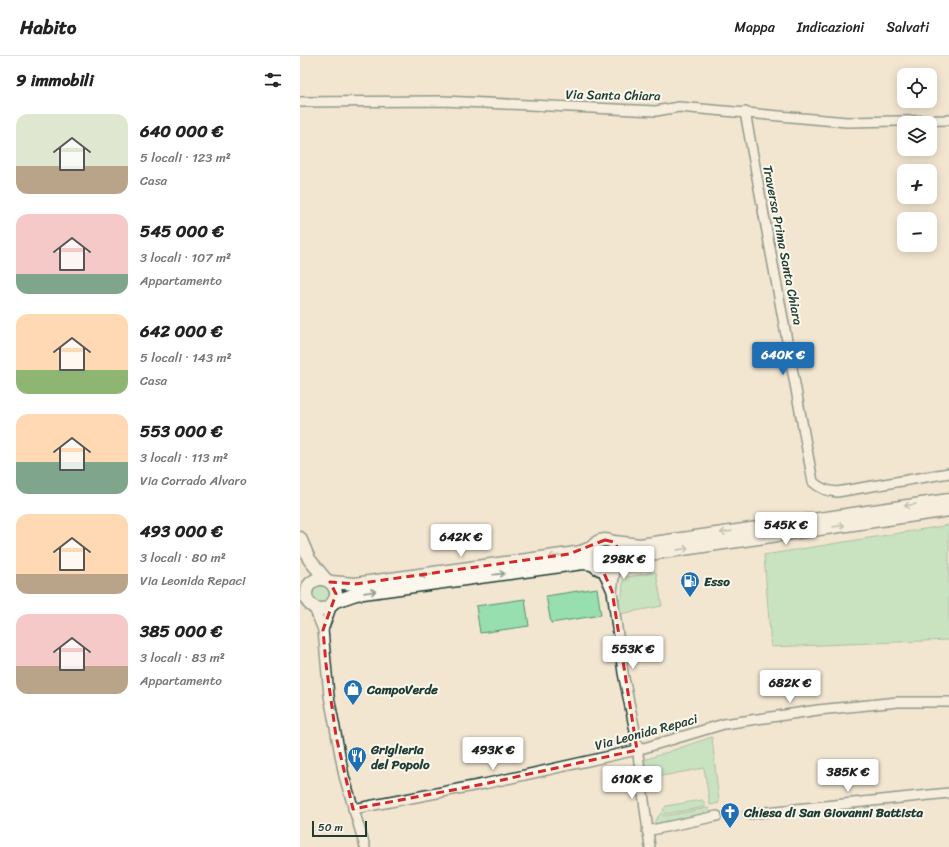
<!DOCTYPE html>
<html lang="it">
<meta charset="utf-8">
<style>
body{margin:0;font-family:Sriracha,sans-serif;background:#f2f2f2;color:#222;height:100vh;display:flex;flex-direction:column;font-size:15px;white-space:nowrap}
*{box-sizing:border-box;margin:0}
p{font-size:13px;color:#767676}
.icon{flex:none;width:22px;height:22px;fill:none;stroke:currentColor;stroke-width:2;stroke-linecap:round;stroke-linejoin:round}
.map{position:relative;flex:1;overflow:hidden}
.side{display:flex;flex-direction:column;background:#fff;width:300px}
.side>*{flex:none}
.controls{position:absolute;left:597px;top:12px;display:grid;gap:8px}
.controls a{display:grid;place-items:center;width:40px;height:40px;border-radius:8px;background:#fff;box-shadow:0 2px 10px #0003;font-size:20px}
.scale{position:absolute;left:12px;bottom:10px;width:55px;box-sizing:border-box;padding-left:4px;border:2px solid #1f3d34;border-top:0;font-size:11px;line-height:14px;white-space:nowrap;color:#1f3d34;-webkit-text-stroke:3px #fbf7ec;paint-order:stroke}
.price{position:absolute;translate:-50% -34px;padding:0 9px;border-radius:4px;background:#fff;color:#222;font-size:13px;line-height:26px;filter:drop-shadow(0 1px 2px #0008)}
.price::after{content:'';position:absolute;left:50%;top:24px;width:12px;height:9px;margin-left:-6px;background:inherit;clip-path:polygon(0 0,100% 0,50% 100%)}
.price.active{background:#1f6fb2;color:#fff}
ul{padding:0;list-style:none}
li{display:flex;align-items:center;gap:12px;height:100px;padding:0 16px}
li span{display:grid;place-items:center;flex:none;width:112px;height:80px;border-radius:12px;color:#555}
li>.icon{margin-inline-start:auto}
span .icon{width:48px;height:48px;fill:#fffc;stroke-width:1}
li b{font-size:17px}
h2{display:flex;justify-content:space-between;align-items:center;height:48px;padding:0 16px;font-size:17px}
header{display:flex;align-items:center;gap:24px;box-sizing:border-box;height:56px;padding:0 20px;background:#fff;border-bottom:1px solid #e0e0e0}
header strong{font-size:19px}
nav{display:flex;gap:22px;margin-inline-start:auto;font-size:14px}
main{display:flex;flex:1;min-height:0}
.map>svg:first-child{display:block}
.green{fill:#97dfae;stroke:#5b8e71}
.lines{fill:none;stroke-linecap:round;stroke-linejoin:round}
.street-casing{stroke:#1f3d34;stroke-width:12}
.secondary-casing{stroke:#1f3d34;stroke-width:15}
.street{stroke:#fbf7ec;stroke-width:9}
.secondary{stroke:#fbf7ec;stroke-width:12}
.oneway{stroke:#8d9a90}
.marked{fill:none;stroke:#d62828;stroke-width:3;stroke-dasharray:8 5;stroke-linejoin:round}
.labels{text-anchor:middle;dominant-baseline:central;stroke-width:4;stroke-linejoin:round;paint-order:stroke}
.street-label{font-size:13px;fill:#1f3d34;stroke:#fbf7ec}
.poi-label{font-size:13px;font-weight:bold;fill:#1f3d34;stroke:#fbf7ec;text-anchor:start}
</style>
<header>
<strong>Habito</strong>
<nav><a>Mappa</a><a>Indicazioni</a><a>Salvati</a></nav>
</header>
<main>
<section class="side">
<h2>9 immobili<svg class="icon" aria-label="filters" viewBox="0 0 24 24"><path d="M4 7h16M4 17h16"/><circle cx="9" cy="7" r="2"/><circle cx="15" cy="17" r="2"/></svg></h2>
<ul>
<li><span style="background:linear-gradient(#dfe7d0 65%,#b9a48a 0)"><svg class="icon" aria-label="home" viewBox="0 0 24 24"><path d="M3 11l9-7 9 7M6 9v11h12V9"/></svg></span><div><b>640 000 €</b><p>5 locali · 123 m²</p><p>Casa</p></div></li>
<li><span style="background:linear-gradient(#f6c9c9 75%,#7fa58c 0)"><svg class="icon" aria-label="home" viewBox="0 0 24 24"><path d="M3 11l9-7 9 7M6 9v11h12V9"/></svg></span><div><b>545 000 €</b><p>3 locali · 107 m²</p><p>Appartamento</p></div></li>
<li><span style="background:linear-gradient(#ffd9b3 70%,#8fb573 0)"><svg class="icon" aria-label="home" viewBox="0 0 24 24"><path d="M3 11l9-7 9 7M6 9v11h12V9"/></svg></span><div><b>642 000 €</b><p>5 locali · 143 m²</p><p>Casa</p></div></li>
<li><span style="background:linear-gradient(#ffd9b3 60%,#7fa58c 0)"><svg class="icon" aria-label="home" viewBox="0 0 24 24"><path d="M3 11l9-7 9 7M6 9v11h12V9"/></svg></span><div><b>553 000 €</b><p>3 locali · 113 m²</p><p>Via Corrado Alvaro</p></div></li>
<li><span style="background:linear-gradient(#ffd9b3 75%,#b9a48a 0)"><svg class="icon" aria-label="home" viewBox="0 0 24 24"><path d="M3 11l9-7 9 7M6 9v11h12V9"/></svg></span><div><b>493 000 €</b><p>3 locali · 80 m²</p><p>Via Leonida Repaci</p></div></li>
<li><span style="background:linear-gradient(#f6c9c9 65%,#b9a48a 0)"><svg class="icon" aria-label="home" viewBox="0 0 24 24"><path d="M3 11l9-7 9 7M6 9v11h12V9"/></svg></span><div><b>385 000 €</b><p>3 locali · 83 m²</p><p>Appartamento</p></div></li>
</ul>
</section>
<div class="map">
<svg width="649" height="791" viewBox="0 0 649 791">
<rect width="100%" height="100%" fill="#f2e6d1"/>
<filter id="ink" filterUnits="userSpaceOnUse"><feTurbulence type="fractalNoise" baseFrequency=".025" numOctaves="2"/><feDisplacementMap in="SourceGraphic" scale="8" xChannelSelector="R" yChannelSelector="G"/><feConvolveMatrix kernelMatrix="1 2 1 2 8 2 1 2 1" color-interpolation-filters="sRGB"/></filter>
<g filter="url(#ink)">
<!-- green -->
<g class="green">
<polygon points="649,469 649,584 471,591 464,499"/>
<circle cx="305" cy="499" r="11"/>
<polygon points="356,516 362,550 320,558 319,544 322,541 323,525 327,521"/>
<circle cx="20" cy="538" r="11"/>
<polygon points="297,532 301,559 251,567 246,540"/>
<polygon points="225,543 229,570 180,577 176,550"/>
<polygon points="412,681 419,747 410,749 404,712 362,720 345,712 344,704"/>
<polygon points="402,744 405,747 405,751 365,758 363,754 366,750"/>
<polygon points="408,752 410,754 405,759 355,770 355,765 361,757 365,760"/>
</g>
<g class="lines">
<defs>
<g id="street">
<polyline points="0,46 143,45 356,55 379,51 547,66 649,64"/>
<path d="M445 56 513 426C521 433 527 435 537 436L649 417"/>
<polyline points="302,513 312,535 323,617 335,675 350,791"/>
<polyline points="312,535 316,508"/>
<polyline points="14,552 23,574 29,640 44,720 65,791"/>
<polyline points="23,574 33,546"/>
<polyline points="53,753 184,728 337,694 424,668 518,654 598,646 649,646"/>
<polyline points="448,758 649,737"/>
<polyline points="347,775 417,760"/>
</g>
<g id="secondary">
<polyline points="0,482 9,503 26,524"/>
<circle cx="305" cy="499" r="15"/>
<polyline points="314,486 340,489 649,444"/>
<polyline points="318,507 342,499 649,454"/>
<circle cx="21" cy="538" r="15"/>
<polyline points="30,526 55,528 269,498 281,496 293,491"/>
<polyline points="33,546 56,538 283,507 293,508"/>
</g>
</defs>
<!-- street casing -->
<use href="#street" class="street-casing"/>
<!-- secondary casing -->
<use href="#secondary" class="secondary-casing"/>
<!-- street -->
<use href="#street" class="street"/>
<!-- secondary -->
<use href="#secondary" class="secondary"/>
</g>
<!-- one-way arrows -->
<defs><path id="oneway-shaft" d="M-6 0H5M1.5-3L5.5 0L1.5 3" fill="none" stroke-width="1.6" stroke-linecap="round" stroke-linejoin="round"/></defs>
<g class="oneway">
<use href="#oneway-shaft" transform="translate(610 449) rotate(172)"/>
<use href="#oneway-shaft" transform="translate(539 470) rotate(-8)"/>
<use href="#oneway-shaft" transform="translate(426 476) rotate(172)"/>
<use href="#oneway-shaft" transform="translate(383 493) rotate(-8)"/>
<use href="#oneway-shaft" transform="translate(255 500) rotate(172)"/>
<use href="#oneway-shaft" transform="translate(199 518) rotate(-7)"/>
<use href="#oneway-shaft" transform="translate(126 519) rotate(173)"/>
<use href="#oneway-shaft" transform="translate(70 536) rotate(-8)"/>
</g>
</g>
<!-- marked area -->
<path d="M0 0H649V791H0ZM305 484 314 486 319 494 318 507 303 515 312 535 337 694 184 728 53 753 36 680 26 608 23 574 36 538 30 526 55 528 269 498Z" fill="#f2e6d1" fill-opacity=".55" fill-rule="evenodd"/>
<path class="marked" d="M305 484 314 486 319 494 318 507 303 515 312 535 337 694 184 728 53 753 36 680 26 608 23 574 36 538 30 526 55 528 269 498Z"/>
<!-- icons -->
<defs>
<symbol id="fuel-pin" viewBox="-11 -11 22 30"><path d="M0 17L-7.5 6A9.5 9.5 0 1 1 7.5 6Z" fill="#1f6fb2" stroke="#fbf7ec"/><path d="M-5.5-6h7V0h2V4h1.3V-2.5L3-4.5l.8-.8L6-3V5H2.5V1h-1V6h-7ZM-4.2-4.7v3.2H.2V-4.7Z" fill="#fff"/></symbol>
<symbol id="shop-pin" viewBox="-11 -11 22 30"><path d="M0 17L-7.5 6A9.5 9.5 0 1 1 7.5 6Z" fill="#1f6fb2" stroke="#fbf7ec"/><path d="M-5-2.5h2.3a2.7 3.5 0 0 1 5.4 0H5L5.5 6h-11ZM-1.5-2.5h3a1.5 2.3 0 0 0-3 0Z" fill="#fff"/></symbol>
<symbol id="restaurant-pin" viewBox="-11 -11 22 30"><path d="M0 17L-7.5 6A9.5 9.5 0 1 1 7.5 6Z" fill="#1f6fb2" stroke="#fbf7ec"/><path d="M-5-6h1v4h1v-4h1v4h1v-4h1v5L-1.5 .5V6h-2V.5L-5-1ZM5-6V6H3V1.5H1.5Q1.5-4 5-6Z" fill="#fff"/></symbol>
<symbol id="church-pin" viewBox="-11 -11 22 30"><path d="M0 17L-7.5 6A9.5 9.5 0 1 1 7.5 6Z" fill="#1f6fb2" stroke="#fbf7ec"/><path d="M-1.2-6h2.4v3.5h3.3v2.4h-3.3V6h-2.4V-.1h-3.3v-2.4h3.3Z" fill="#fff"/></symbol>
</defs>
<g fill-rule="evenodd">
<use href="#fuel-pin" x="379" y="514" width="22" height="30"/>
<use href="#shop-pin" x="42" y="622" width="22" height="30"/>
<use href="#restaurant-pin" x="46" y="689" width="22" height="30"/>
<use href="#church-pin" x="419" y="745" width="22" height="30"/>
</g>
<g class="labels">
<!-- street labels -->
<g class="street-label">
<text transform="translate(313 39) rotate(1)">Via Santa Chiara</text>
<text transform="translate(483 189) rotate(79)">Traversa Prima Santa Chiara</text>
<text transform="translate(346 676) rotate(-15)">Via Leonida Repaci</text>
</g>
<!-- poi labels -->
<g class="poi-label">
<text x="404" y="525">Esso</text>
<text x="67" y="633">CampoVerde</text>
<text x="71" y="693">Griglieria<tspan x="71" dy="15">del Popolo</tspan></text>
<text x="444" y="756">Chiesa di San Giovanni Battista</text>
</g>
</g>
</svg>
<div class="controls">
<a><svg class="icon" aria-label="locate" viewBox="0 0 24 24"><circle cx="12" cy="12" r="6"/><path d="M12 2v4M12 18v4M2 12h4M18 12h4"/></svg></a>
<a><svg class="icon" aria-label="layers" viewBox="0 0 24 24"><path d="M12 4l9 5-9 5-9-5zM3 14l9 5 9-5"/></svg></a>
<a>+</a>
<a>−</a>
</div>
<div class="scale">50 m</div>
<b class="price active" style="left:483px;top:320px">640K €</b>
<b class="price" style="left:486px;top:490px">545K €</b>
<b class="price" style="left:161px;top:502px">642K €</b>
<b class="price" style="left:324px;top:524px">298K €</b>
<b class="price" style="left:333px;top:614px">553K €</b>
<b class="price" style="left:490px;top:648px">682K €</b>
<b class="price" style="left:193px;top:715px">493K €</b>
<b class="price" style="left:548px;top:737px">385K €</b>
<b class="price" style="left:332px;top:744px">610K €</b>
</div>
</main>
